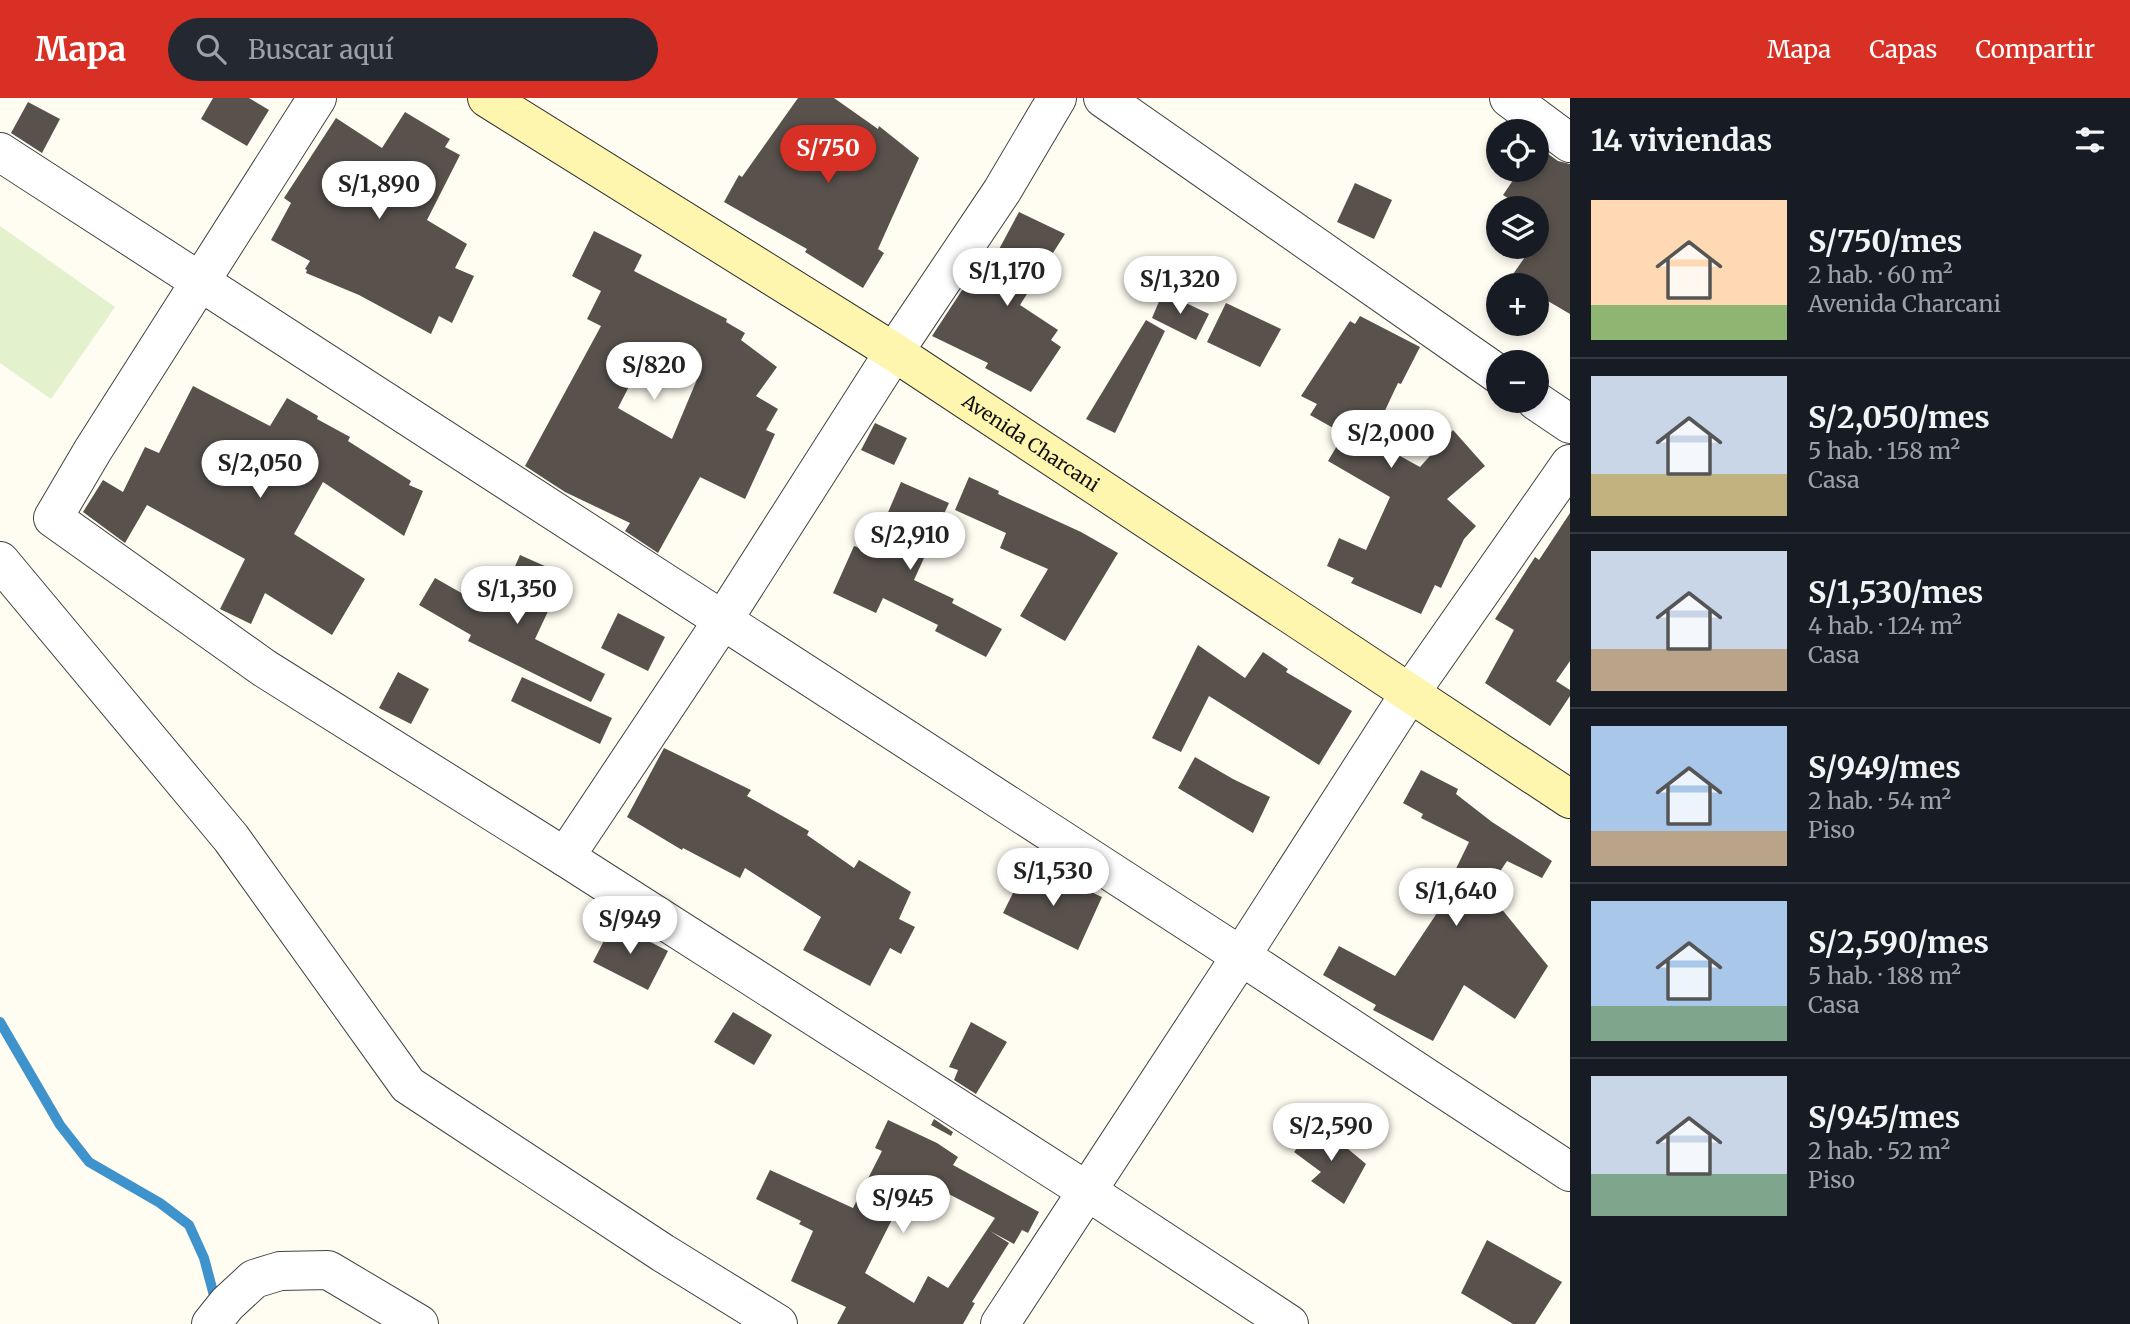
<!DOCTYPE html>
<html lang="es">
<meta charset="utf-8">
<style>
body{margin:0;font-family:Merriweather,serif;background:#242831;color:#f1f3f6;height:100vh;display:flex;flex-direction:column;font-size:26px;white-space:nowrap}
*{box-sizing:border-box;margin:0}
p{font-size:23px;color:#9ea1a6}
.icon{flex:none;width:38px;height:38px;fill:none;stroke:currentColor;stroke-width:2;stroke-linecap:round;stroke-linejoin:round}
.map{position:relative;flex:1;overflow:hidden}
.drawer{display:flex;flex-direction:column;background:#171b24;width:560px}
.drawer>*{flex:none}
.tools{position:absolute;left:1486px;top:21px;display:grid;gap:14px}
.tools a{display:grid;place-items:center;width:63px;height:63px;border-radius:50%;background:#171b24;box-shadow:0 4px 10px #0003;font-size:35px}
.price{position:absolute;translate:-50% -60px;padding:0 16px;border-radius:24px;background:#fff;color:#222;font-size:23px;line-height:46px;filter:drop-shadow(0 2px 4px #0008)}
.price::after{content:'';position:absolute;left:50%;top:42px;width:21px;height:16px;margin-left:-10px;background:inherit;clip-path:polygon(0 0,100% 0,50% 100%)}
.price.current{background:#d93025;color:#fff}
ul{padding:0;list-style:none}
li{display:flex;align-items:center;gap:21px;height:175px;padding:0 21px}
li+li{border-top:2px solid #363941}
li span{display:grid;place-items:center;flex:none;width:196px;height:140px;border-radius:0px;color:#555}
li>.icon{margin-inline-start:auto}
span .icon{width:84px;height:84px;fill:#fffc;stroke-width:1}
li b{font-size:30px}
h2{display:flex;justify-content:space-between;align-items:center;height:84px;padding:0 21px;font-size:30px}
header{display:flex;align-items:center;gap:42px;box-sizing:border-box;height:98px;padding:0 35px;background:#d93025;color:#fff}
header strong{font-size:33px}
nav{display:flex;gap:38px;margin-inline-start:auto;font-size:24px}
.search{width:490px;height:63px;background:#242831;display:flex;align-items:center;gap:18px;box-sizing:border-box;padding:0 24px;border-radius:38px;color:#9ea1a6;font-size:26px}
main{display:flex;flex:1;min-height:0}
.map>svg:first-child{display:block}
.pitch{fill:#e4f1cd}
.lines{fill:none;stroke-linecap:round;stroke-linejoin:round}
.stream{stroke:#3e93cd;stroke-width:10}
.building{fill:#58514c;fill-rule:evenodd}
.minor-casing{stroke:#434343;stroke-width:40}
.secondary-casing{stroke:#323232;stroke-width:40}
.minor{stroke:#fff;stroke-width:38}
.secondary{stroke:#fef6ae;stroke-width:38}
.labels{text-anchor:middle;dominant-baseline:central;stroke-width:7;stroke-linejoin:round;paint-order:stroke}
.street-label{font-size:19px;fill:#101010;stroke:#fff}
</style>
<header>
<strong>Mapa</strong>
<div class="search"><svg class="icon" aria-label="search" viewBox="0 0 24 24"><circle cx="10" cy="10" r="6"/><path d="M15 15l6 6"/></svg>Buscar aquí</div>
<nav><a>Mapa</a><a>Capas</a><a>Compartir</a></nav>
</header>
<main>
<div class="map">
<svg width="1570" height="1226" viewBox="0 0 1570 1226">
<rect width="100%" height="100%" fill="#fffcf2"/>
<!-- pitch -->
<polygon class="pitch" points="0,128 115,209 51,301 0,265"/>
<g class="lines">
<!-- stream -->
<polyline class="stream" points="0,924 60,1027 89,1064 160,1105 189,1127 204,1160 216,1205"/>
</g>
<!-- building -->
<g class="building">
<polygon points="213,0 249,0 269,12 247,48 201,21"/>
<polygon points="798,0 834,0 878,31 879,28 919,60 878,151 884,155 863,190 805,154 807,151 724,104 739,77 742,79"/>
<polygon points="28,4 60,21 42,55 11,35"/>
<polygon points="405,14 450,41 445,49 460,57 427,122 467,146 455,170 474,178 452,225 439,218 431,236 359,197 306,175 307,172 305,171 310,163 271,142 291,105 284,100 336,20 382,50"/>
<polygon points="1544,53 1558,63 1570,66 1570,216 1536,196 1536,187 1524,187 1511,179 1532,149 1536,149 1536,142 1547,126 1536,119 1536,110 1523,110 1503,97 1520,72 1536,72"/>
<polygon points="1355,85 1392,102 1374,141 1337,124"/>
<polygon points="1019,114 1065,136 1020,207 1058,232 1051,242 1061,249 1031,294 985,270 988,265 932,238 970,180 973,182 992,152 997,155"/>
<path d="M594 133 642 157 634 173 727 221 726 224 745 235 741 242 777 269 756 298 778 311 766 332 775 336 745 401 700 379 658 455 625 433 630 425 565 394 525 368 601 228 587 221 601 193 572 178ZM647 253 698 279 672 341 618 310Z"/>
<polygon points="1163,194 1209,216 1196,242 1152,220"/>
<polygon points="1226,205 1281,231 1260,269 1207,244"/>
<polygon points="1360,218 1420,249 1401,286 1398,285 1371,342 1420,369 1453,332 1485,368 1447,401 1476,428 1464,441 1441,490 1435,487 1421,516 1351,485 1354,480 1327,468 1339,440 1366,452 1390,399 1328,363 1344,336 1310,317 1317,306 1301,298 1350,223 1355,226"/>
<polygon points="1146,222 1165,233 1115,335 1086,321"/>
<polygon points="193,288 270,328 287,300 318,318 317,321 350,339 348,343 411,383 409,387 423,393 404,438 323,384 294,436 365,481 332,537 265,495 251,526 220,511 245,461 147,407 125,445 83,414 103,382 123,394 145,349 159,355"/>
<polygon points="875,325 907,340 894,367 861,352"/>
<polygon points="969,379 999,393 998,396 1081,434 1118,455 1065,543 1020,518 1048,471 1000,450 1006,435 955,412"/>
<polygon points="901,384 949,405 914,482 954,501 952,505 1002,531 986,559 935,533 938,527 883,500 876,515 833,495 854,448 865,452 871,437 877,440"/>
<polygon points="1570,415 1570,563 1556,583 1570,592 1570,598 1550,628 1485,585 1514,532 1495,521 1535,459 1539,462"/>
<polygon points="520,457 565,477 535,541 605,576 591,604 468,543 471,537 419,507 435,480 495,514"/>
<polygon points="618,515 665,539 648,573 601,550"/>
<polygon points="1198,547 1245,580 1263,554 1288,571 1286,574 1352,613 1319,667 1209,598 1181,654 1152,640"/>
<polygon points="398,574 429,591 411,626 379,610"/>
<polygon points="522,579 612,620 600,646 511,603"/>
<polygon points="664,650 751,692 747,698 809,733 807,737 854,770 859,762 911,794 899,821 915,829 901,856 890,850 870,888 803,852 821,819 745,770 740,780 683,750 682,752 627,719"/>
<polygon points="1195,659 1233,681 1270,699 1253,735 1178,690"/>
<polygon points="1421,672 1458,691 1456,696 1492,724 1552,763 1542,780 1507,763 1487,793 1548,868 1515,921 1464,887 1433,943 1373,912 1376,907 1323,877 1339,848 1395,878 1455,788 1449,785 1469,744 1421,720 1423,716 1403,705"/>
<polygon points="1026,769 1047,782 1051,777 1073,793 1076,787 1102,799 1078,852 1003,815"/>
<polygon points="613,825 668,853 648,892 593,864"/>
<polygon points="733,914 772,937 754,967 714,944"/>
<polygon points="971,924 1007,944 976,996 954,982 958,972 949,969"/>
<polygon points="934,1021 953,1034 951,1038 931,1027"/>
<path d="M888 1022 937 1045 958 1059 953 1067 1039 1114 1028 1135 1022 1132 1014 1146 990 1133 1009 1145 972 1204 975 1205 963 1226H837L846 1209 791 1183 813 1133 799 1126 801 1123 756 1101 770 1072 853 1110 882 1053 875 1050ZM914 1078 995 1120 948 1190 928 1178 914 1205 865 1175Z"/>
<polygon points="1317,1025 1366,1066 1344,1106 1311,1083 1321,1074 1294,1054"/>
<polygon points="1487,1142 1562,1184 1535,1226 1513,1226 1461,1195"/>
</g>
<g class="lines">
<defs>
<g id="minor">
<polyline points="317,0 93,352 53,420 264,570 565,759 1087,1093 1289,1226"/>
<polyline points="1103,0 1498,276"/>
<polyline points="1509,0 1570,45"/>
<polyline points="0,54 1241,858 1570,1074"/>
<polyline points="1536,303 1570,326"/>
<polyline points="0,463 231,740 408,987 663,1155 778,1226"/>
<polyline points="565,759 723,522 894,254 1002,93 1057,0"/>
<polyline points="211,1226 227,1206 254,1181 280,1173 328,1172 419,1226"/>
<polyline points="1000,1226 1241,858 1410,595 1570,366"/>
</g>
<g id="secondary">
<path id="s1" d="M487 0 894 254 1570 701"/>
</g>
</defs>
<!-- minor casing -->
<use href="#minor" class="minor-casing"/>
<!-- secondary casing -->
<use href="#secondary" class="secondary-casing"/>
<!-- minor -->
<use href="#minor" class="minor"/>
<!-- secondary -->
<use href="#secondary" class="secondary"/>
</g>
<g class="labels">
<!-- street labels -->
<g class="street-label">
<text stroke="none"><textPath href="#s1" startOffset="644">Avenida Charcani</textPath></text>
</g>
</g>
</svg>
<div class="tools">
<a><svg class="icon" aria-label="locate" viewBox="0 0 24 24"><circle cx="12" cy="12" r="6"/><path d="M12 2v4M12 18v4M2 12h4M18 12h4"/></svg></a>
<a><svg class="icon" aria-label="layers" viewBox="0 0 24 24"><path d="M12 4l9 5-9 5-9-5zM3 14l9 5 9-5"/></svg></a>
<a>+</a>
<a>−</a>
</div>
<b class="price current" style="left:828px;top:87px">S/750</b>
<b class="price" style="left:379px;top:123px">S/1,890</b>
<b class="price" style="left:1007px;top:210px">S/1,170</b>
<b class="price" style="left:1180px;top:218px">S/1,320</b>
<b class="price" style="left:654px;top:304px">S/820</b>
<b class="price" style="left:1391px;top:372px">S/2,000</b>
<b class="price" style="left:260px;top:402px">S/2,050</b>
<b class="price" style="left:910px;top:474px">S/2,910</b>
<b class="price" style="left:517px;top:528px">S/1,350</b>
<b class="price" style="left:1053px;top:810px">S/1,530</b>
<b class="price" style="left:1456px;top:830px">S/1,640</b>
<b class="price" style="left:630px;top:858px">S/949</b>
<b class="price" style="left:1331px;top:1065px">S/2,590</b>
<b class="price" style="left:903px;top:1137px">S/945</b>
</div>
<section class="drawer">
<h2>14 viviendas<svg class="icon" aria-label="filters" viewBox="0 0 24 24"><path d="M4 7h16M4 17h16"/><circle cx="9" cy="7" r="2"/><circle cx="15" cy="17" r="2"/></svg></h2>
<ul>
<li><span style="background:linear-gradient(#ffd9b3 75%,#8fb573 0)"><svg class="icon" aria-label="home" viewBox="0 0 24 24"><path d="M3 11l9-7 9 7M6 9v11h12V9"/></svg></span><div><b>S/750/mes</b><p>2 hab. · 60 m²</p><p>Avenida Charcani</p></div></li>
<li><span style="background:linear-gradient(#c9d6e8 70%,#c2b280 0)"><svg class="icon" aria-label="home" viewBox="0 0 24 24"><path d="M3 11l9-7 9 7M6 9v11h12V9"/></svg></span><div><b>S/2,050/mes</b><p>5 hab. · 158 m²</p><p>Casa</p></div></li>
<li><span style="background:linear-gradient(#c9d6e8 70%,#b9a48a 0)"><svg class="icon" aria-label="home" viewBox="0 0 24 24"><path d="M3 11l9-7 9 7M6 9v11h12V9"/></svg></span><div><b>S/1,530/mes</b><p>4 hab. · 124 m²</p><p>Casa</p></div></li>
<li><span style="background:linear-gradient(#a9c7e8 75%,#b9a48a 0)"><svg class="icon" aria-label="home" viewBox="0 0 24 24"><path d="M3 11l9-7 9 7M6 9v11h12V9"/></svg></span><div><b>S/949/mes</b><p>2 hab. · 54 m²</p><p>Piso</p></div></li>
<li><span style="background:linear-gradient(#a9c7e8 75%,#7fa58c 0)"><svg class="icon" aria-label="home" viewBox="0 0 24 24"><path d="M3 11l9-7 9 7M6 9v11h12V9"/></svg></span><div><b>S/2,590/mes</b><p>5 hab. · 188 m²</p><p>Casa</p></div></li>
<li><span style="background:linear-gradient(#c9d6e8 70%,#7fa58c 0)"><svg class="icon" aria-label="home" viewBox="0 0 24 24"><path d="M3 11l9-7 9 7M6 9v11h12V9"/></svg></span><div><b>S/945/mes</b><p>2 hab. · 52 m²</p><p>Piso</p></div></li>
</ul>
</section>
</main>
